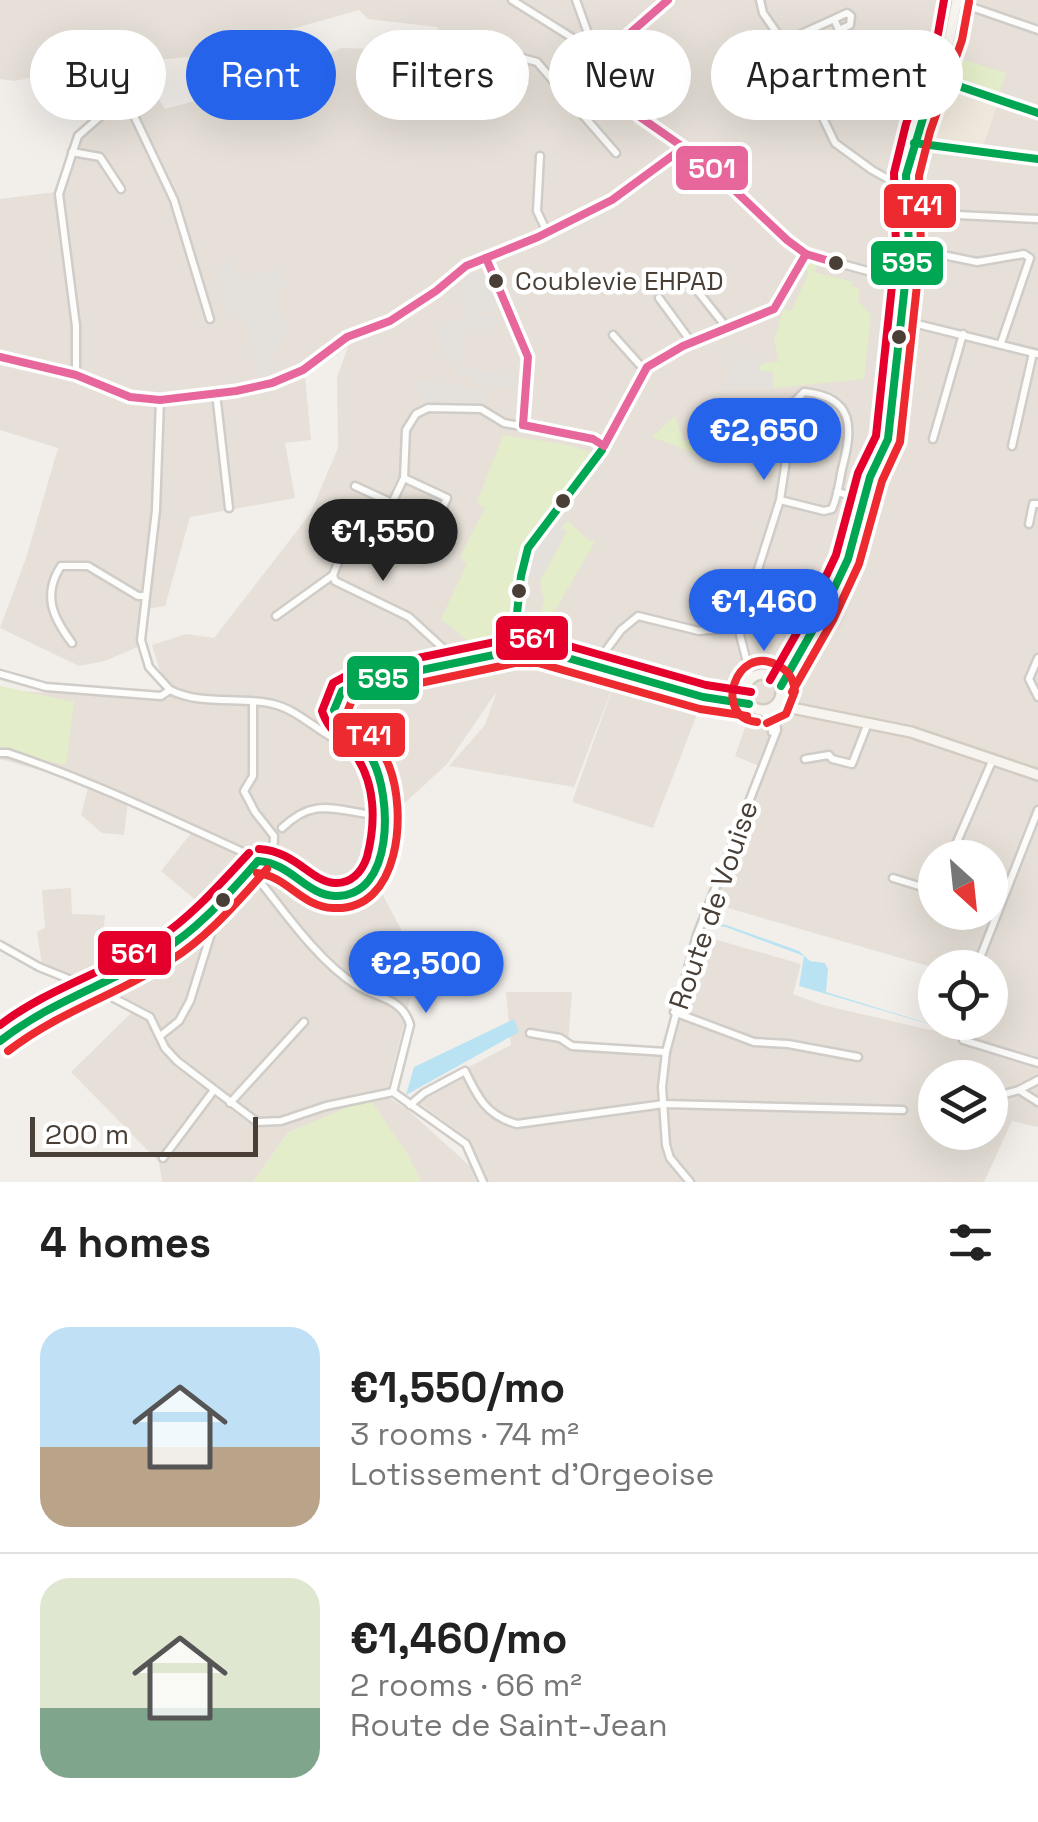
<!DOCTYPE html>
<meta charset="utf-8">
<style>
body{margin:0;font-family:"Space Grotesk",sans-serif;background:#f2f2f2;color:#222;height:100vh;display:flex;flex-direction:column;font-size:38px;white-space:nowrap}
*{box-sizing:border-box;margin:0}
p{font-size:32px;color:#767676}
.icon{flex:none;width:55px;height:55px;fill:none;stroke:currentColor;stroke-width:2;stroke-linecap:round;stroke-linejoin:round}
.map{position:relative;height:1182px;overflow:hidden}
.sheet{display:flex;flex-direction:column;background:#fff;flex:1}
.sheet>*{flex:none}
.banner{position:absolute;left:30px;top:30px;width:980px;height:90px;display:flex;gap:20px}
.needle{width:65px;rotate:153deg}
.tools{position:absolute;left:918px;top:840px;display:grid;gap:20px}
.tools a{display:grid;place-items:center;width:90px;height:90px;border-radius:50%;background:#fff;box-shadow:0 10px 40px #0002;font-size:50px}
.scale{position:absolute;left:30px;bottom:25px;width:228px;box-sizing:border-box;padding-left:10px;border:5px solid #493f36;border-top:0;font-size:28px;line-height:35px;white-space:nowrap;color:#493f36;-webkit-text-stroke:8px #fff;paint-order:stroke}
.price{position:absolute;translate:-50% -85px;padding:0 22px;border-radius:35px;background:#2563eb;color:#fff;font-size:32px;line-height:65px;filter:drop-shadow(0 2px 5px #0008)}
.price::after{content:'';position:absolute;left:50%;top:60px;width:30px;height:22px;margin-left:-15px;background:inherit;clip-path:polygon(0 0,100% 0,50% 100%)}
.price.on{background:#222;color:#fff}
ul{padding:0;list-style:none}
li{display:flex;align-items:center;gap:30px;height:250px;padding:0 40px}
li+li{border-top:2px solid #e0e0e0}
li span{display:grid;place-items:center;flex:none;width:280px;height:200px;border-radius:30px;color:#555}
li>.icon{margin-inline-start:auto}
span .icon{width:120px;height:120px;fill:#fffc;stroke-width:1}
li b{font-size:42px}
h2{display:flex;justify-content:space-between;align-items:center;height:120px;padding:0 40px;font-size:42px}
.pill{padding:0 35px;border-radius:45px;background:#fff;box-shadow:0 10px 40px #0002;font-size:35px;line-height:90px}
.pill.on{background:#2563eb;color:#fff}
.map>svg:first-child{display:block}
.residential{fill:#e6e0d8;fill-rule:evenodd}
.education{fill:#f0e8dc}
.green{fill:#e4edc9}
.parking{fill:#e4e0dc}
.water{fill:#b9e3f3}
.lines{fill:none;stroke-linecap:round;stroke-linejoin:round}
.street-casing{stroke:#d0ccc8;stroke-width:11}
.secondary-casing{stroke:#d3ccc2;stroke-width:14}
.street{stroke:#fdfdfc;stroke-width:6}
.secondary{stroke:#f7f4ef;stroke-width:9}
.bus-1-casing{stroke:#fff;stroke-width:15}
.bus-2-casing{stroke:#fff;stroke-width:15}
.bus-3-casing{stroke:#fff;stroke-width:15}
.bus-4-casing{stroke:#fff;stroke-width:15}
.bus-1{stroke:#00a651;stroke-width:8}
.bus-2{stroke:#ec2a2f;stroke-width:8}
.bus-3{stroke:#e4002b;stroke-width:8}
.bus-4{stroke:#e7679c;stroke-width:8}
.bus-dot{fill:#493f36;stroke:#fff;stroke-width:4}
.labels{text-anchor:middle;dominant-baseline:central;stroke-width:9;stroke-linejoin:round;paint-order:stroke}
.bus-label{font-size:26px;fill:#493f36;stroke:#fff;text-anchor:start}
.street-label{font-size:28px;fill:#493f36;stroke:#fff}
.line-badge{stroke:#fff;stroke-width:4}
.badge-label{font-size:28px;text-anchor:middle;font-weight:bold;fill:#fff}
</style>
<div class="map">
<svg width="1038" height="1182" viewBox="0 0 1038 1182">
<rect width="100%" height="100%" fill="#f2efeb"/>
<!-- residential -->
<path class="residential" d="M0 0H1038V1127L1012 1121 984 1182H486L467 1138 411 1097 511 1045 506 992H572L568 1043 662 1049 700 935 801 964 793 994 823 1005 956 1036 959 1023 990 1022V968H935L714 904 761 767 735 756 749 716 701 704 653 828 572 802 617 676 574 787 449 766 485 725 497 691 447 764 394 813 377 884 419 963 386 1096 407 1109 471 1167 476 1182H421L406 1152 289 1132 253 1182H162L159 1162 71 1072 132 1012 42 965 37 932 45 928 42 890 71 888 72 914 105 915 99 977 156 948 205 908 161 871 192 832 128 800 124 835 102 833 81 815 89 784 0 759V686L18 691 169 699 152 645 186 634 214 638 310 514 338 448 337 377 348 347 305 376 311 440 285 443 295 498 190 517 165 606 140 610 138 647 105 661 79 666 0 628 26 558 58 448 0 430V199L55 192 74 135 122 90 152 89 165 109 285 76 341 48 410 50 448 63 437 27 368 19 359 10 196 56 89 67 14 81 0 79ZM935 858H990V912H935ZM935 1078H990V1132H935Z"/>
<!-- education -->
<polygon class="education" points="943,84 998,103 983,146 926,137"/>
<!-- green -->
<g class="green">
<polygon points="955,57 1006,73 998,95 948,78"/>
<path d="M809 263 817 264 814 272 853 282 852 287 860 289 858 301 871 315 864 379 773 388V372L759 371 761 364 779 361 774 339C780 328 779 319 784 309L791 311 809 273 805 268Z"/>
<polygon points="720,400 724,400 713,460 652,437 675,416 684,441 702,436 705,432 702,427 717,418"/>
<polygon points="503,435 568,445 591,452 583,468 517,560 504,641 479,650 441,619 467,564 460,557 485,508 477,502"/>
<polygon points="568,521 587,539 595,542 536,643 518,635 518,628 533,612 541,612 544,601 540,581 567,531 561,528"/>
<polygon points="0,686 74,702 66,765 0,751"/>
<polygon points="369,1098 406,1152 421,1182 253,1182 289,1132"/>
</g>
<!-- parking -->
<g class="parking">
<polygon points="232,262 241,283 278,268 287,287 276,294 287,334 271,354 276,370 261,377 242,312 229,315 216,270"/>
<polygon points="474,270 486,276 498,306 477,313 493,316 492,329 466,326 458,366 515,377 516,390 468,381 469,375 456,373 434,331 473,315 468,315 456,283"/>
<polygon points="878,321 895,324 892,383 870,379"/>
<polygon points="729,332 741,360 758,355 759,371 773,372 773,388 725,388 730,369 738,363 726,333"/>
<polygon points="422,380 486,391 485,406 425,402 416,384"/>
<polygon points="551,525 565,531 561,537 562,542 538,580 527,577 532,552"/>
<polygon points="379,800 383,814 375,854 366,876 354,882 350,878 368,801"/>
</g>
<!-- water -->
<g class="water">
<polygon points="709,923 726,925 799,951 810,961 825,963 828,969 826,992 956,1032 799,986 804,956 726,927 708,925"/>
<polygon points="514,1019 519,1032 406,1095 414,1067"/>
</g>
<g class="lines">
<defs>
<g id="street">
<polyline points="512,0 579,42 593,57"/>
<polyline points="576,0 598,61 625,102 640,117 706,163 773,228 806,254 904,281"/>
<polyline points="760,0 763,13 793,56 835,143 872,170 897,184 906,185"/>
<polyline points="957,2 1038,30"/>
<polyline points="788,47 790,39 834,19 839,30 850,25 851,16 847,13 834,19"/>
<polyline points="511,55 537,62 562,91 668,0"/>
<polyline points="935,78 1038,113"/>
<polyline points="562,91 616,153"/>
<polyline points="914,143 1038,159"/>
<polyline points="72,152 100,157 121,189"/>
<polyline points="540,156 537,211 547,232"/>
<polyline points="907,196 938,214 1038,219"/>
<polyline points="909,248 977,262 1024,254 1030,258 1001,343"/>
<polyline points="486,258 528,357 523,425"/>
<polyline points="684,274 727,328"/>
<polyline points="659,298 692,343"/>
<polyline points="901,320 1038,354"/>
<polyline points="613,335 639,364 647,367"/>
<polyline points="0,357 76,375 130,397 160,400 236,391 272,383 303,370 347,337 390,321 436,291 466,266 538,237 612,200 649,176 683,148"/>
<polyline points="76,375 76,326 59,194 78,136 120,99 127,101 174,200 210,319"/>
<polyline points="216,393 229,508"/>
<polyline points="160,400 156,510 141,640 149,667 170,690"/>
<polyline points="933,439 963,334"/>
<polyline points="1012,446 1033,353"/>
<polyline points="404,478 447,498 437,521"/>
<polyline points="355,486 392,503"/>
<polyline points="837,492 864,499"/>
<polyline points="1029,524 1033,504 1038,504"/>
<polyline points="333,575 335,581 409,617 458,662"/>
<polyline points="276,616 333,575 342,553 349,545 375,530 383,522 404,478 406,430 416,414 428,408 481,409 504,423 593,439 604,446"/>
<polyline points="738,627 751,678"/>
<path d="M72 643C53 618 42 595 61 566H88L138 596H145"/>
<path d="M607 649 621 630 638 616 699 631 738 627 741 623 780 500 795 401 804 392C855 397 853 428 842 469 839 483 838 496 832 509L824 511 780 500"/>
<polyline points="513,651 521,576 528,548 602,450 647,367 683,346 774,309 806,254"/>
<polyline points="1038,658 1029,679 1038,697"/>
<path d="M0 674 46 687 161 696 170 690C202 706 239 696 273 704 304 711 327 744 366 751"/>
<polyline points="253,703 253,776 244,791 255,812 274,836 273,860"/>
<polyline points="762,711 772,720 772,732"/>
<path d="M0 753H8C91 781 168 818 247 854L255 862"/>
<polyline points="805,759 829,755 832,759 852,764 868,723"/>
<path d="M282 828C314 797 334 810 374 815L370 840 382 845"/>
<polyline points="950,858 993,759"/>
<path d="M250 869C280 905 316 960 356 985 376 998 403 998 410 1025L393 1092"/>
<polyline points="893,878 935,891"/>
<polyline points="0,945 39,967 106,994 150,1017 165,1048 177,1061 257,1122 281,1121 326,1106 393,1092"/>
<polyline points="976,968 1038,810"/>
<polyline points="674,1012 754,1042 788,1044 858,1057"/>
<polyline points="961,1025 961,1022"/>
<polyline points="530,1033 560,1038 572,1046 666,1052"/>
<polyline points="160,1036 179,1021 190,1001 212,930 207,917"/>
<polyline points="963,1040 1038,1063"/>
<polyline points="1019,1090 1038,1102"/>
<polyline points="393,1092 466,1144 483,1182"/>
<polyline points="990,1098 1019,1090 1038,1080"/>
<polyline points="230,1103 304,1022"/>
<path d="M410 1105 424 1093 465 1071C478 1098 487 1116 517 1124L664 1104 903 1110"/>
<polyline points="163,1158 214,1090"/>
<polyline points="690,1182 670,1158 666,1145 662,1087 666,1052 697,935 777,730 775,707"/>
</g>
<g id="secondary">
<circle cx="763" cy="692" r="18"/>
<polyline points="771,675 796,649"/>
<polyline points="781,686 822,614 848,559 870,477 888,439 909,248 906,175 918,128 950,37 957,0"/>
<polyline points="777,705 911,732 1038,775"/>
<path d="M0 1041 34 1015 163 951 207 917 258 861 273 860 326 896C398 901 394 802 371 758 362 741 346 731 336 716L337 697 349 687 513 651 540 650 703 697 749 704"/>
</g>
</defs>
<!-- street casing -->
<use href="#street" class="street-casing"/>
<!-- secondary casing -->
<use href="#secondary" class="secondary-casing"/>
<!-- street -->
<use href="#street" class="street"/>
<!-- secondary -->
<use href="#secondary" class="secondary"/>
<defs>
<g id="bus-1">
<polyline points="914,143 1038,159"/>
<polyline points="513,651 521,576 528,548 602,450"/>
<polyline points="781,686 822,614 848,559 870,477 888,439 909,248 906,175 935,78 1038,113"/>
<path d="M258 861C291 863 306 895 335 896 395 897 392 796 372 759 362 740 343 729 334 710L342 691 359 683 513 651 540 650 703 697 749 704"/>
<path d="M0 1041C53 1000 108 985 162 951 200 928 229 893 258 861"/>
</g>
<g id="bus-2">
<polyline points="792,692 833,620 859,564 882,481 900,442 921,248 919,176 930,132 962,40 969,2"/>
<path d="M757 722C712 718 735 643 777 665 789 671 793 678 795 691L786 714 767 723"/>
<path d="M257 873C287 876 302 907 333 908 401 912 407 811 389 766 380 742 362 730 348 710L352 700 363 695 515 663H538L700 709 747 716"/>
<path d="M8 1051C61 1010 118 995 171 960 209 936 237 902 267 869"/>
</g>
<g id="bus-3">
<polyline points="770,680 811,608 836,555 858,473 876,436 896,248 894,173 906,124 938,34 944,0"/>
<path d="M259 849C295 851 312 882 334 883 351 884 362 872 367 857 376 822 376 783 354 753 342 738 328 730 322 711L333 683 355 671 510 639 541 638 706 685 751 692"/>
<path d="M0 1025C48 988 108 972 158 939 193 915 220 884 249 853"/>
</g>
<g id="bus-4">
<polyline points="598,61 625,102 640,117 706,163 787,240 806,254 836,263"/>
<polyline points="598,61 668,0"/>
<polyline points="486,258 528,357 523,425"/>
<polyline points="0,357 76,375 130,397 160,400 236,391 272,383 303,370 347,337 390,321 436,291 466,266 538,237 612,200 683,148"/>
<polyline points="523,425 593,439 604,446 647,367 683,346 774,309 806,254"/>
</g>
</defs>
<!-- bus-1 casing -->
<use href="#bus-1" class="bus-1-casing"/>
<!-- bus-2 casing -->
<use href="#bus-2" class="bus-2-casing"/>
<!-- bus-3 casing -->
<use href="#bus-3" class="bus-3-casing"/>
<!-- bus-4 casing -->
<use href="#bus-4" class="bus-4-casing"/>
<!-- bus-1 -->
<use href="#bus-1" class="bus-1"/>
<!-- bus-2 -->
<use href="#bus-2" class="bus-2"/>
<!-- bus-3 -->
<use href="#bus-3" class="bus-3"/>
<!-- bus-4 -->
<use href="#bus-4" class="bus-4"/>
</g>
<!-- markers -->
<g class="bus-dot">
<circle cx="836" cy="263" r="9"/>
<circle cx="496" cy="281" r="9"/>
<circle cx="899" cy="337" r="9"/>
<circle cx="563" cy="501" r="9"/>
<circle cx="519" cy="591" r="9"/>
<circle cx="223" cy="900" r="9"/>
</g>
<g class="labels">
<!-- bus labels -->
<g class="bus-label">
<text x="515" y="281">Coublevie EHPAD</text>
</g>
<!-- street labels -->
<g class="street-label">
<text transform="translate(713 905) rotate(-71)">Route de Vouise</text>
</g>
</g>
<g class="line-badge">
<rect x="674" y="144" width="76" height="48" rx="10" fill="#e7679c"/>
<rect x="882" y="182" width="76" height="48" rx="10" fill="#ec2a2f"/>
<rect x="869" y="239" width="76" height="48" rx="10" fill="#00a651"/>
<rect x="494" y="614" width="76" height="48" rx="10" fill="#e4002b"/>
<rect x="345" y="654" width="76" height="48" rx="10" fill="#00a651"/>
<rect x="331" y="711" width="76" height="48" rx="10" fill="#ec2a2f"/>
<rect x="96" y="929" width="77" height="48" rx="10" fill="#e4002b"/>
</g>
<g class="badge-label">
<text x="712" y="178">501</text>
<text x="920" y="215">T41</text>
<text x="907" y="272">595</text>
<text x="532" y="648">561</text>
<text x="383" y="688">595</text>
<text x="369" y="745">T41</text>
<text x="134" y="963">561</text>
</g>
</svg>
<div class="tools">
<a><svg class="needle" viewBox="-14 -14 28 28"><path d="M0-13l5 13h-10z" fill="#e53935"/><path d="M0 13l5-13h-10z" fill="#767676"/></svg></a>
<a><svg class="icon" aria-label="locate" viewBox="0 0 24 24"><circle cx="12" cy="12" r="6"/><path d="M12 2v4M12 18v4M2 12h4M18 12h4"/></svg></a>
<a><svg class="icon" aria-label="layers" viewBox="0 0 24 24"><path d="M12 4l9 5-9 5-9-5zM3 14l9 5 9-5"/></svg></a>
</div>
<div class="scale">200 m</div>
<b class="price" style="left:764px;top:483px">€2,650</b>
<b class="price on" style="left:383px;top:584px">€1,550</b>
<b class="price" style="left:764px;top:654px">€1,460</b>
<b class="price" style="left:426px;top:1016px">€2,500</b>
<div class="banner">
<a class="pill">Buy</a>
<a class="pill on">Rent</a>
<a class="pill">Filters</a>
<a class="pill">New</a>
<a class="pill">Apartment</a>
</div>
</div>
<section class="sheet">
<h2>4 homes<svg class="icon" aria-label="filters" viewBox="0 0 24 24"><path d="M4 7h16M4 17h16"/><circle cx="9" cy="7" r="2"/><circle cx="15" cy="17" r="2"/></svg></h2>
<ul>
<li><span style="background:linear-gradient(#bfe0f5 60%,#b9a48a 0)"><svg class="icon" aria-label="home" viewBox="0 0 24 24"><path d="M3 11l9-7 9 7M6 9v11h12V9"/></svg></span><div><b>€1,550/mo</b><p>3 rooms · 74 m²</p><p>Lotissement d'Orgeoise</p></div></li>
<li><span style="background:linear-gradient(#dfe7d0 65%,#7fa58c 0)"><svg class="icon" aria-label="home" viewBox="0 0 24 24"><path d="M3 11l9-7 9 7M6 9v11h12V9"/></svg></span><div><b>€1,460/mo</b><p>2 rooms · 66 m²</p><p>Route de Saint-Jean</p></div></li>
</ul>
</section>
